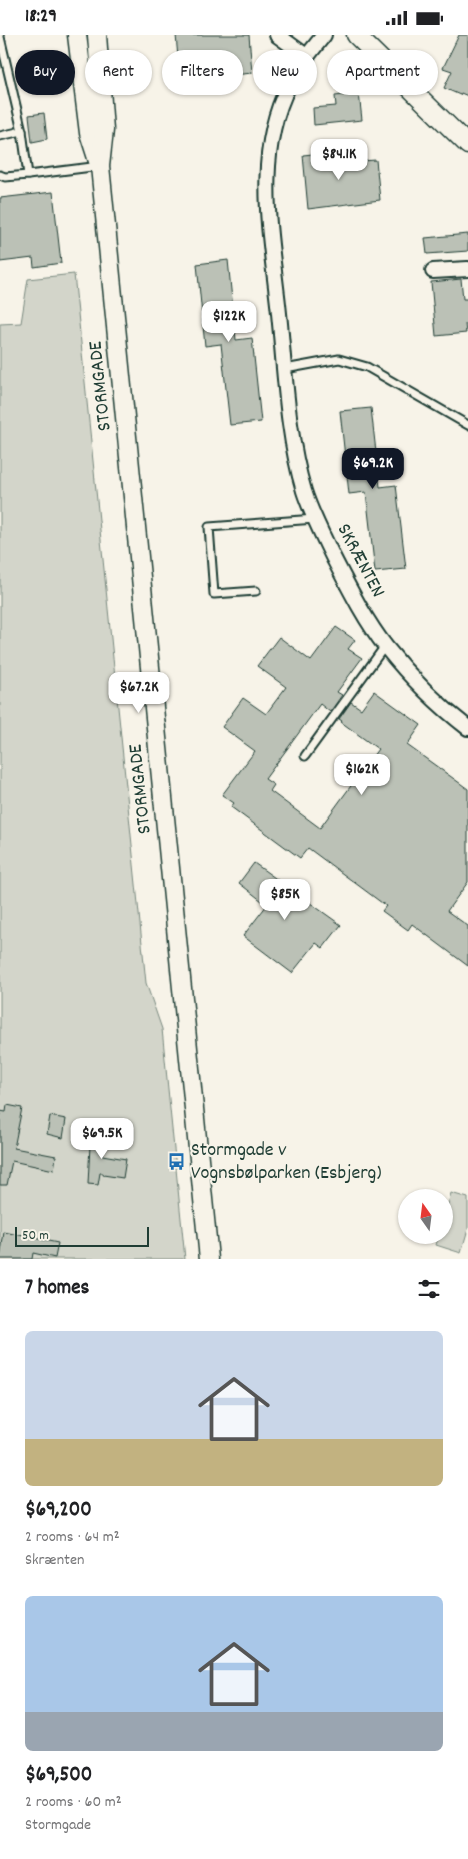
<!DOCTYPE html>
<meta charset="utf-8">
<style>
body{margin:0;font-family:Dekko,sans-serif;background:#f2f2f2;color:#202124;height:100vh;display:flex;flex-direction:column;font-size:19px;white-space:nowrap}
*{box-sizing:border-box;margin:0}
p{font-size:16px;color:#757577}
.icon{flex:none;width:28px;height:28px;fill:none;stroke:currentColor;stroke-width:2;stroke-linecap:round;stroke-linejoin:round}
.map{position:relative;height:1224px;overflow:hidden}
.drawer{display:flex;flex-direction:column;background:#fff;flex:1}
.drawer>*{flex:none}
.guide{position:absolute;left:15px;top:15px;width:439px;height:45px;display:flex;gap:10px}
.needle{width:32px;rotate:346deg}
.fabs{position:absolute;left:398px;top:1154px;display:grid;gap:10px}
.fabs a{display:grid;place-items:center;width:55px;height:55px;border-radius:50%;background:#fff;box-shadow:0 1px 4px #0004;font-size:25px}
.scale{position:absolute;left:15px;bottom:12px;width:134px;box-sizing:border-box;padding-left:5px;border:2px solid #1f3d34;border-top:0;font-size:14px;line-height:18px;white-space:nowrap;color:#1f3d34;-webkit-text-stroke:4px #f7f3e8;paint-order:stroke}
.price{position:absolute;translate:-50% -42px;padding:0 11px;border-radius:10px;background:#fff;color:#222;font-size:16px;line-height:32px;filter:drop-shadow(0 1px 2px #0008)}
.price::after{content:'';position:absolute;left:50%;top:30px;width:15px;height:11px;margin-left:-8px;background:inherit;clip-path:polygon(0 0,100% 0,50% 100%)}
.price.active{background:#111827;color:#fff}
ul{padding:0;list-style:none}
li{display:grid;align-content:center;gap:10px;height:265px;padding:0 25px}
li span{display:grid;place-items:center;height:155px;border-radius:8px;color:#555}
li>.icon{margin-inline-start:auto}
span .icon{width:90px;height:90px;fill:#fffc;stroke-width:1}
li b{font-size:21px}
h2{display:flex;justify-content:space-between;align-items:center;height:60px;padding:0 25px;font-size:21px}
.tag{padding:0 18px;border-radius:22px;background:#fff;box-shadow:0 1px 4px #0004;font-size:18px;line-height:45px}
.tag.active{background:#111827;color:#fff}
.status{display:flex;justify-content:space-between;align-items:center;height:35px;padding:0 25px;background:#fff;direction:ltr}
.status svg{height:14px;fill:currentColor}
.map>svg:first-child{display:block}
.green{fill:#d3d5ca;stroke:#79897f}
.building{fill:#bbc1b6;stroke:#1f3d34}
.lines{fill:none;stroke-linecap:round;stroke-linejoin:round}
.service-casing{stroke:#1f3d34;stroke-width:11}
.minor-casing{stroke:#1f3d34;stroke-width:18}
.tertiary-casing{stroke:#1f3d34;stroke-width:21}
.service{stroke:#f7f3e8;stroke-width:7}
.minor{stroke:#f7f3e8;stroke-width:14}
.tertiary{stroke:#f7f3e8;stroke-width:18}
.labels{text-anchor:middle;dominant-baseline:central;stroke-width:4.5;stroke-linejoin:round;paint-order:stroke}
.street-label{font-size:20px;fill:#1f3d34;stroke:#f7f3e8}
.poi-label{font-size:20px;fill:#1f3d34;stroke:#f7f3e8;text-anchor:start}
</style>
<div class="status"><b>18:29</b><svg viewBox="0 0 49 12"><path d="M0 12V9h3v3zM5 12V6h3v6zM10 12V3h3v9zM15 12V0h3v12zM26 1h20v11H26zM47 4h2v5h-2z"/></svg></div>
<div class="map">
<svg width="468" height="1224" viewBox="0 0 468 1224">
<rect width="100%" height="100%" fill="#f7f3e8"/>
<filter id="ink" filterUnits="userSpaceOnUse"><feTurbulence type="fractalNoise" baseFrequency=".02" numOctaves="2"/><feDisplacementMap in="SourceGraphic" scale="10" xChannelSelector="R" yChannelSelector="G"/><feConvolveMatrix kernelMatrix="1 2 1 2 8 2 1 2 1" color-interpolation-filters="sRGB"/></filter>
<g filter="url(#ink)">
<!-- green -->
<g class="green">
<polygon points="74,239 146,948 162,994 185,1224 0,1224 0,289 21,288 28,244"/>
<polygon points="451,1158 468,1163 468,1194 461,1218 436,1210 439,1200 444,1200 444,1184"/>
</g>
<!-- building -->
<g class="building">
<polygon points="176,0 249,0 252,38 180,46"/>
<polygon points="459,0 468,0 468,61 461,58 460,60 444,53 452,36 443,33"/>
<polygon points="359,58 362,85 314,90 313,73 336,71 335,61"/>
<polygon points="44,78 47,104 32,107 29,80"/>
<polygon points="333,117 334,128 376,125 380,165 308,174 303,120"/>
<polygon points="53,157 61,228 34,232 33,223 0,227 0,163"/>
<polygon points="468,199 468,216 427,219 425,203"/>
<polygon points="228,225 236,305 252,303 261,387 230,390 221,309 205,311 197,229"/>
<polygon points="461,244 463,264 468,264 468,289 465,289 466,298 436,301 431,247"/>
<polygon points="371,373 380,452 396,450 406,534 375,537 366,457 349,459 340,376"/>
<polygon points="336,592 355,605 348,614 362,623 337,657 342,660 330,677 320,669 265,744 274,750 270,756 320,793 378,714 341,687 342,686 339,684 351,667 361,674 374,656 421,690 407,710 468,754 468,847 447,876 468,891 468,931 412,889 408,895 382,876 386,871 308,813 300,823 231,772 234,768 222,760 255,716 222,692 243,663 266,679 286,652 257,631 279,602 311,626"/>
<polygon points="254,828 341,890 323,913 316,908 292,938 243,901 267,870 239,848"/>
<polygon points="7,1070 22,1073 14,1113 56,1121 54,1135 12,1126 7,1150 0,1150 0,1076 6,1077"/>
<polygon points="50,1081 66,1084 63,1103 47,1099"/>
<polygon points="88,1095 105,1098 102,1120 126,1124 123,1143 103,1140 103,1138 100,1138 98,1150 88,1149 90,1110 86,1110"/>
<polygon points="4,1197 58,1208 55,1223 33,1218 32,1224 0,1224"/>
</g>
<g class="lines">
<defs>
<g id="service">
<polyline points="0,2 22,96 28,140 100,131"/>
<polyline points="0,101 22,96"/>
<polyline points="0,140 5,142 28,140"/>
<polyline points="285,334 339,324 367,332 468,390"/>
<polyline points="256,556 214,559 209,492 315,484"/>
<polyline points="305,721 385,611"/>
</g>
<g id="minor">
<polyline points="277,0 306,21"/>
<path d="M324 0C311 16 298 32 289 50 254 118 270 197 278 269 285 331 286 396 304 456 311 478 323 501 333 522 349 553 365 585 386 612 409 641 438 670 468 693"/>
<polyline points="433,236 468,234"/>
</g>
<g id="tertiary">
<polyline points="77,0 89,98 98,126"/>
<polyline points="97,0 104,95 100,131 209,1224"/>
<polyline points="356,0 468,110"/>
</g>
</defs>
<!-- service casing -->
<use href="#service" class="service-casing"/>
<!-- minor casing -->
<use href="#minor" class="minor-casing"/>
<!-- tertiary casing -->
<use href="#tertiary" class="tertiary-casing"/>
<!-- service -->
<use href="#service" class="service"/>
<!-- minor -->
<use href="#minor" class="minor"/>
<!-- tertiary -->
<use href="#tertiary" class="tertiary"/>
</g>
</g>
<!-- icons -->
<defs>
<symbol id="bus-bare" viewBox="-9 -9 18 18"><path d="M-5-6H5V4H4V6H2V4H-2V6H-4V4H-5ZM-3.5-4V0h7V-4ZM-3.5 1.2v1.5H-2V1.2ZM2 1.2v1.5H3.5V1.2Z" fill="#1f6fb2" stroke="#f7f3e8" stroke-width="2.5" paint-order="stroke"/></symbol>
</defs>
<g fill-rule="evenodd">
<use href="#bus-bare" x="164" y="1114" width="25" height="25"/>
</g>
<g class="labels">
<!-- street labels -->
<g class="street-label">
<text transform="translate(101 351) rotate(-96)">STORMGADE</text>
<text transform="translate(360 526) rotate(62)">SKRÆNTEN</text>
<text transform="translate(141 754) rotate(-96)">STORMGADE</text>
</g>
<!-- poi labels -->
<g class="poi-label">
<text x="191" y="1116">Stormgade v<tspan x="191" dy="23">Vognsbølparken (Esbjerg)</tspan></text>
</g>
</g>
</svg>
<div class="fabs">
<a><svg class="needle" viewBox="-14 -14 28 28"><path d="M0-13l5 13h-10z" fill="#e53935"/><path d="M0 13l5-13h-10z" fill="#757577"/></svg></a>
</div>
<div class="scale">50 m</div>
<b class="price" style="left:339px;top:146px">$84.1K</b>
<b class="price" style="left:229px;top:308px">$122K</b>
<b class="price active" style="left:373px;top:455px">$69.2K</b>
<b class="price" style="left:139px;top:679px">$67.2K</b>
<b class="price" style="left:362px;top:761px">$162K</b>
<b class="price" style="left:285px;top:886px">$85K</b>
<b class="price" style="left:102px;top:1125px">$69.5K</b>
<div class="guide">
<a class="tag active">Buy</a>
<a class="tag">Rent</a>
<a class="tag">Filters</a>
<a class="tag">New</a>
<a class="tag">Apartment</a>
</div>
</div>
<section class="drawer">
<h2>7 homes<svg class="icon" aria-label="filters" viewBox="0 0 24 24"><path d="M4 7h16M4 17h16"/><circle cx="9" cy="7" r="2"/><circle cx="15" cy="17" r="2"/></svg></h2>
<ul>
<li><span style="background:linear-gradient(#c9d6e8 70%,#c2b280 0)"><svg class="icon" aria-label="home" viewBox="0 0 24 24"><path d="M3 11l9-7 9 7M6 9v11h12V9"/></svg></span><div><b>$69,200</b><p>2 rooms · 64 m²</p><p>Skrænten</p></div></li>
<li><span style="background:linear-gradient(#a9c7e8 75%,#9aa5b1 0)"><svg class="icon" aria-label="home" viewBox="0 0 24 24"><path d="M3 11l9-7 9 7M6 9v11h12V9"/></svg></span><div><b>$69,500</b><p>2 rooms · 60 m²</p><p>Stormgade</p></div></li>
</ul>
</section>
